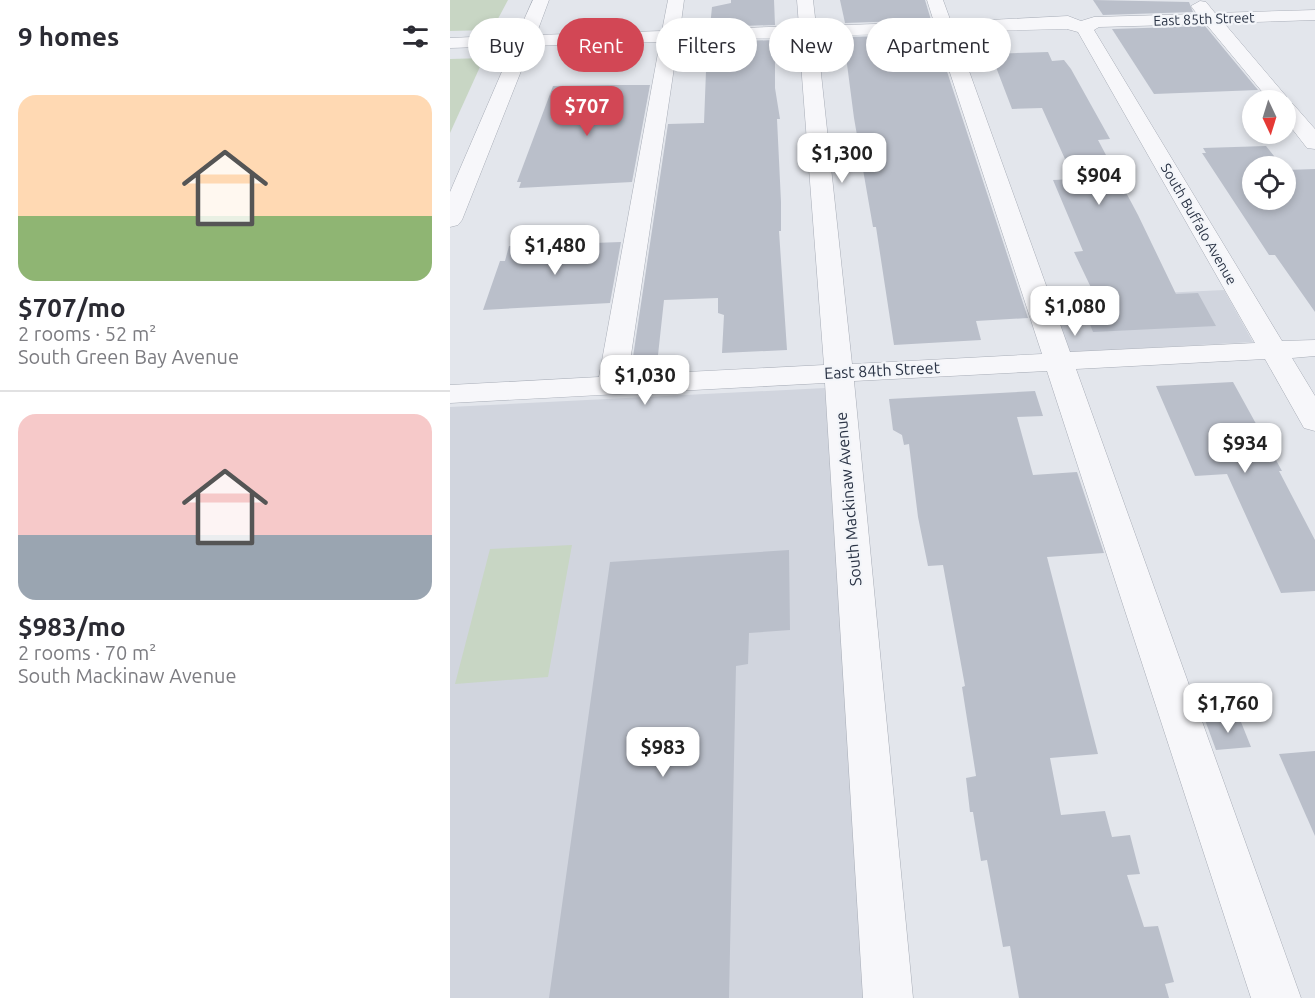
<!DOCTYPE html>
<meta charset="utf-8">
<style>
body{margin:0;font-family:Ubuntu,sans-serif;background:#f2f2f3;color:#2b2b33;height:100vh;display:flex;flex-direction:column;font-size:22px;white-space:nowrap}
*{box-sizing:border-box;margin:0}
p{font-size:20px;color:#7c7c81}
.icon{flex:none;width:33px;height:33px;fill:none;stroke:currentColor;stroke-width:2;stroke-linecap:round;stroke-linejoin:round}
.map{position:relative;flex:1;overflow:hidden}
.drawer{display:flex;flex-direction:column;background:#fff;width:450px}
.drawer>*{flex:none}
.banner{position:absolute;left:18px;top:18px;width:570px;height:54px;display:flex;gap:12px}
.needle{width:39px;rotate:176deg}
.buttons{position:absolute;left:792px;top:90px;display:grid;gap:12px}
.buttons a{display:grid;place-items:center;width:54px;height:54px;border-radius:50%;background:#fff;box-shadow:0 3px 9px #0003;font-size:30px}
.price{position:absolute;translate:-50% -51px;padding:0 14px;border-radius:12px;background:#fff;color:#222;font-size:20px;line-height:39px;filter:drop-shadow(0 2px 3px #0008)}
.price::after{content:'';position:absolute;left:50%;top:36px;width:18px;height:14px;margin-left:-9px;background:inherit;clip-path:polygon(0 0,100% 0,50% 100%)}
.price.active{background:#d24755;color:#fff}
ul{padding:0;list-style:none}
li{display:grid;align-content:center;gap:12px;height:318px;padding:0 18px}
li+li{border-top:2px solid #e1e1e2}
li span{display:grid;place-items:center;height:186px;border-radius:18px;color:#555}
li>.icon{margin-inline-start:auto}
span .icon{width:108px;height:108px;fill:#fffc;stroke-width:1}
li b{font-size:26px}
h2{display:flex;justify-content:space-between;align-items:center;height:72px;padding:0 18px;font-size:26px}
.tag{padding:0 21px;border-radius:27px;background:#fff;box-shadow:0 3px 9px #0003;font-size:21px;line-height:54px}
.tag.active{background:#d24755;color:#fff}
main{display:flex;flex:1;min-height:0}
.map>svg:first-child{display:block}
.built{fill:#d1d5de}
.green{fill:#c8d6c4}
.building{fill:#babfca}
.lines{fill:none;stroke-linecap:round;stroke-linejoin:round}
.minor-casing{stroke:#a8adb7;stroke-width:1}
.minor{fill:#f7f7fa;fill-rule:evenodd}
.labels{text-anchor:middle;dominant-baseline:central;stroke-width:4.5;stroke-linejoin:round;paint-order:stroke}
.far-street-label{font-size:14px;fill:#2a3345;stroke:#f3f5f9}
.street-label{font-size:16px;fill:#2a3345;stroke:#f3f5f9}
</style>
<main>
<section class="drawer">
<h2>9 homes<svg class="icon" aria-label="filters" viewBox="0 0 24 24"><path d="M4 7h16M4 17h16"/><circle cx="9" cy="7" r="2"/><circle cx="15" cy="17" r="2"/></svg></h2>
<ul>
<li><span style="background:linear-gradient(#ffd9b3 65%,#8fb573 0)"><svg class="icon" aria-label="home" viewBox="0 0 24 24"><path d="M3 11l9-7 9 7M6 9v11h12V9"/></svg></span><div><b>$707/mo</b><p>2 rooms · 52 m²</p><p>South Green Bay Avenue</p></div></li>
<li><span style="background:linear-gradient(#f6c9c9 65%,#9aa5b1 0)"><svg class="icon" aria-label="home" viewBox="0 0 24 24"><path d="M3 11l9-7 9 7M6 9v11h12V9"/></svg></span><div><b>$983/mo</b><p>2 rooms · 70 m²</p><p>South Mackinaw Avenue</p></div></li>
</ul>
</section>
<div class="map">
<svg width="865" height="998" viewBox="0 0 865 998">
<rect width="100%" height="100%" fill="#e3e6ec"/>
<!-- built -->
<g class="built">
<polygon points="774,290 803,342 605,353 587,299"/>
<polygon points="375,388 417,998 0,998 0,407"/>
</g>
<!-- green -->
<g class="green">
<polygon points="0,0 58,0 42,30 0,31"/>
<polygon points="34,58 0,133 0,59"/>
<polygon points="122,545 98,677 5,684 40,549"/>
</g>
<!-- building -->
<g class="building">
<polygon points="281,0 324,0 325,25 260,27 262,7 281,3"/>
<polygon points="390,0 475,0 481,20 395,23"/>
<polygon points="643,0 739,2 743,12 653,15"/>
<polygon points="755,26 808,90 704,94 662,29"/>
<polygon points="485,35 578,318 526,321 531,340 444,345 426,227 423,227 404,118 394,41 399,41 398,37"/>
<polygon points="325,40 325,88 330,119 327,119 331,202 331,231 329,231 337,350 272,353 274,315 268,313 268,298 214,300 208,355 183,357 218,124 254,123 256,71 254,71 258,42"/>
<polygon points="598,52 602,61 614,60 621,69 660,139 648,140 688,215 726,294 748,293 766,326 643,332 630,299 646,298 624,252 633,251 603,180 624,179 592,108 562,109 541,54"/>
<polygon points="158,85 200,85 182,182 69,188 71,182 67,182 103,86"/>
<polygon points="816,146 832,166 802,166 802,200 836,200 836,170 865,169 865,312 825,255 819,255 752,153 756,153 753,148"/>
<polygon points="171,242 160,303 33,310 50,261 55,261 59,246"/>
<polygon points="783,382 832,471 829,471 865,540 865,591 831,593 777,474 745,476 706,386"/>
<polygon points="585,391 593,416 567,417 583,475 627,472 654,553 597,557 648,754 600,758 611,815 655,811 662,837 680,835 690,874 677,875 694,927 708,926 724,982 715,984 719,998 569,998 560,946 553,947 537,860 531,861 523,812 520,812 516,778 526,776 512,687 515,686 493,565 478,566 468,517 459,444 454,445 452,435 443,430 439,399"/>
<polygon points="339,550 340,630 299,633 298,664 286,666 279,998 99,998 160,562"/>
<polygon points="789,717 801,747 766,750 755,720"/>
<polygon points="865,751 865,836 829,754"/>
</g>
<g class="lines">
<defs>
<path id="minor" d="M83 0H99L86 35 212 31 218 0H234L230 30 349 26 347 0H363L366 26 484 22 477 0H493L501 22 618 16 631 21 644 17 747 14 741 6 750 1 756 2 765 13 865 10V20L774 23 836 96 837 102 843 104 865 129V149L857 148 836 121V100H819L756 24 649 27 644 30 832 341 865 340V356L842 358 865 396V431L854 428 815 359 626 369 851 998H801L597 371 404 381 463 998H413L375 383 0 403V385L149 377 210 42 81 46 12 220 8 225 0 227V192L63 46 0 48V38L67 35ZM617 29 628 32 805 343 620 352 505 32ZM487 33 592 354 402 364 367 36ZM349 37 374 365 178 375 228 41Z"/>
</defs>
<!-- minor casing -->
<use href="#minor" class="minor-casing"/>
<!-- minor -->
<use href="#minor" class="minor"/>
</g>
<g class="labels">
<!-- far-street labels -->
<g class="far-street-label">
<text transform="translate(754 19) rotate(-2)">East 85th Street</text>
<text transform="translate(749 224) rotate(60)">South Buffalo Avenue</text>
</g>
<!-- street labels -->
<g class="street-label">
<text transform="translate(432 370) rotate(-3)">East 84th Street</text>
<text transform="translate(398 499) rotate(-95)">South Mackinaw Avenue</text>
</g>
</g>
</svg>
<div class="buttons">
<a><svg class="needle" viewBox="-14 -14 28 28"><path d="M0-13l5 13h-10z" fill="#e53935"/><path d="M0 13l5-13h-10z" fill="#7c7c81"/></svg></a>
<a><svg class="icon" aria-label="locate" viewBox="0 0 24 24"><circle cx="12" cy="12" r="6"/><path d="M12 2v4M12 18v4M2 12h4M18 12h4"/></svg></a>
</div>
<b class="price active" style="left:137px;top:137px">$707</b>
<b class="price" style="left:392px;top:184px">$1,300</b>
<b class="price" style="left:649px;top:206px">$904</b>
<b class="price" style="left:105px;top:276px">$1,480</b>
<b class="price" style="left:625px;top:337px">$1,080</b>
<b class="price" style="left:195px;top:406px">$1,030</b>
<b class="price" style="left:795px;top:474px">$934</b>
<b class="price" style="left:778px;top:734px">$1,760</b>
<b class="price" style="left:213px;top:778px">$983</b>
<div class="banner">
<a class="tag">Buy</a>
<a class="tag active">Rent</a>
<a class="tag">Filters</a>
<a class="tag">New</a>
<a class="tag">Apartment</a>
</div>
</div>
</main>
